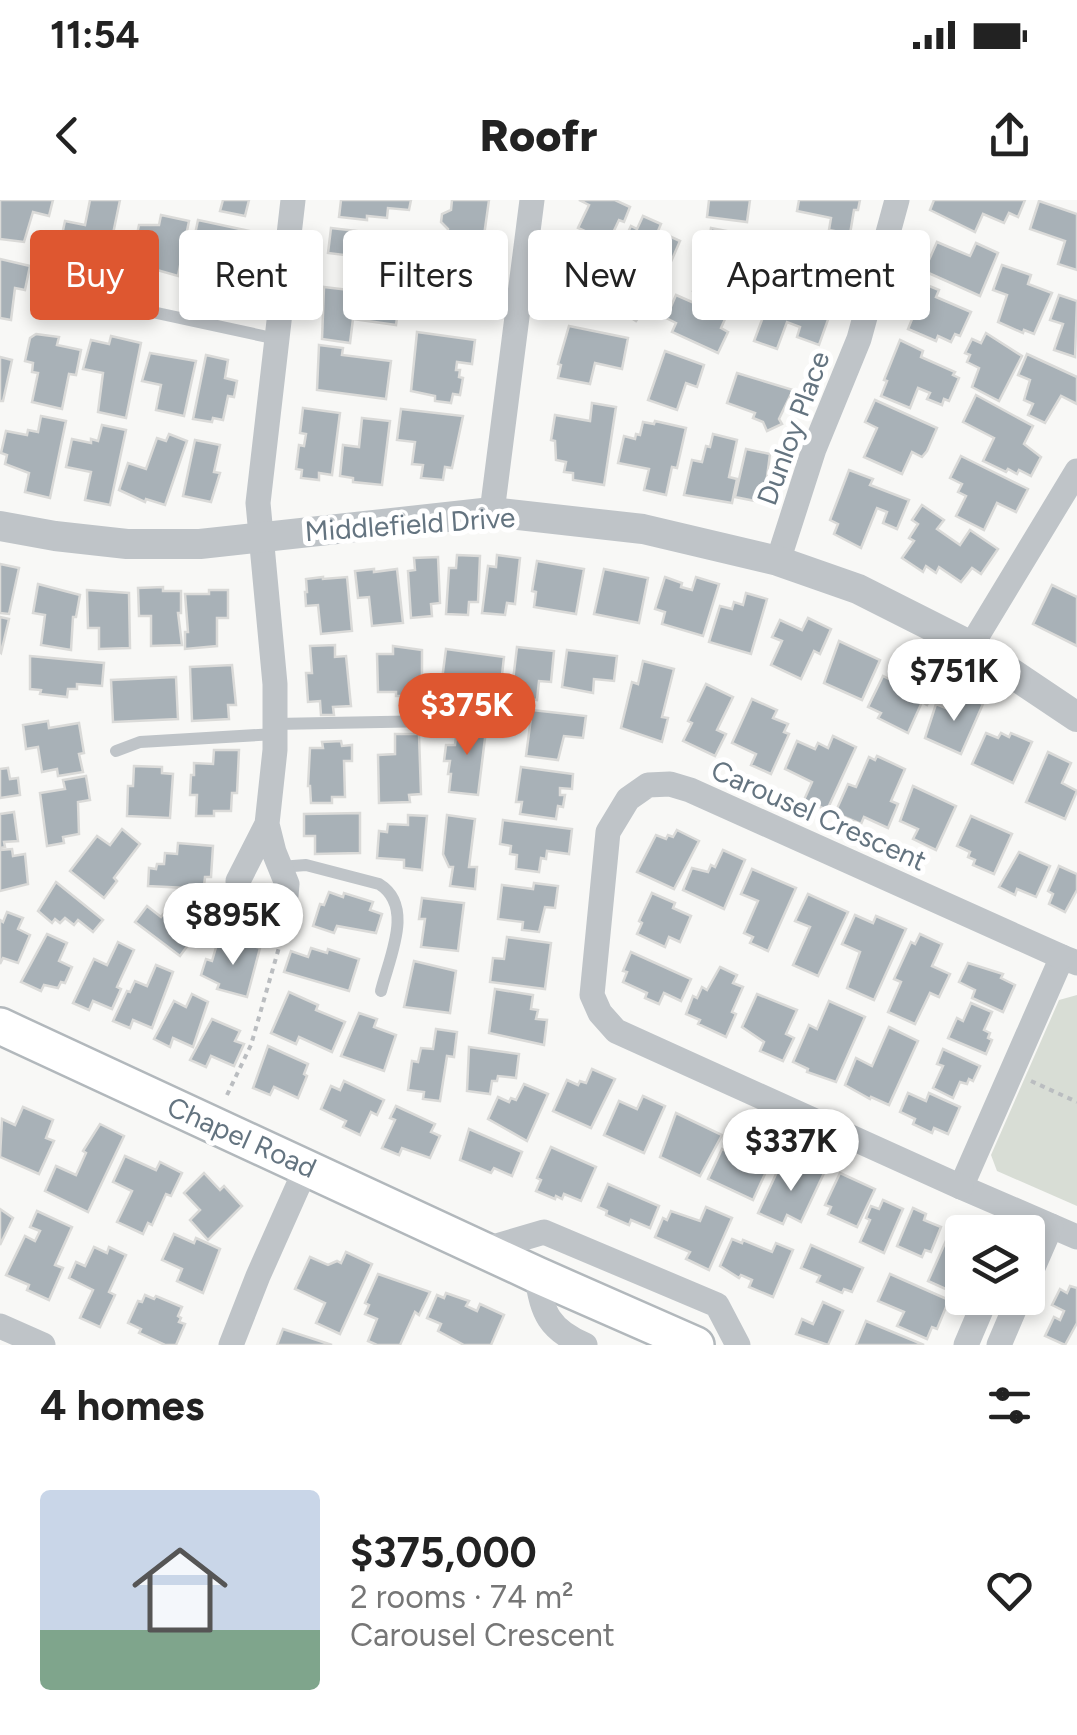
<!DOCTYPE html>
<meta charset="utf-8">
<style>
body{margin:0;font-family:Figtree,sans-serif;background:#f2f2f2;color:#222;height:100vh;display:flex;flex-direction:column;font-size:38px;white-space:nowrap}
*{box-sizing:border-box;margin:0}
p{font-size:32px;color:#767676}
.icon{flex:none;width:55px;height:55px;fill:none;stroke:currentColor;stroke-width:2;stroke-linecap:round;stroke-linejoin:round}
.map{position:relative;height:1145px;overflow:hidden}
.panel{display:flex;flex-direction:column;background:#fff;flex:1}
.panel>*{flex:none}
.banner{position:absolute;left:30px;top:30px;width:1018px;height:90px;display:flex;gap:20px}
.tools{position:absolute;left:945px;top:1015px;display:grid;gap:20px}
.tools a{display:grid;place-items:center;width:100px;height:100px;border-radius:10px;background:#fff;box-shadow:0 5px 15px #0003;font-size:50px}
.price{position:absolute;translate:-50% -85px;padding:0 22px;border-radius:35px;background:#fff;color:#222;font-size:32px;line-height:65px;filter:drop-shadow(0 2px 5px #0008)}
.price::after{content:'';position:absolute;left:50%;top:60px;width:30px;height:22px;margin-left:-15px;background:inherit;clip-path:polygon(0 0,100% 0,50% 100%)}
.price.on{background:#de5730;color:#fff}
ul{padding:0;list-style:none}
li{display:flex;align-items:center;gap:30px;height:250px;padding:0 40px}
li span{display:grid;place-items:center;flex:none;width:280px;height:200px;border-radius:10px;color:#555}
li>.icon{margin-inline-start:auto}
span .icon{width:120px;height:120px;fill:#fffc;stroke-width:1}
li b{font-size:42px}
h2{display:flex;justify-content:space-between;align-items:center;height:120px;padding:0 40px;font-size:42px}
.pill{padding:0 35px;border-radius:10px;background:#fff;box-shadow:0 5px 15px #0003;font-size:35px;line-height:90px}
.pill.on{background:#de5730;color:#fff}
.status{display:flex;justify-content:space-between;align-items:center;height:70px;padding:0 50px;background:#fff;direction:ltr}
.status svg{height:28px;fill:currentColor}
header{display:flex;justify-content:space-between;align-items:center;height:130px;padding:0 40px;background:#fff;font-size:45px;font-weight:800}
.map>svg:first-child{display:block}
.green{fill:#d8ddd5}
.building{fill:#a8b1b7;stroke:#dadad8;stroke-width:2.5}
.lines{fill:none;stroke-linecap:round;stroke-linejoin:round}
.secondary-casing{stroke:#b2b8bc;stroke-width:40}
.path{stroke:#babdc0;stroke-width:4;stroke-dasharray:5 5;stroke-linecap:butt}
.service{stroke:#bfc4c8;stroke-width:12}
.minor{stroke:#bfc4c8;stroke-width:25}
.tertiary{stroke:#bfc4c8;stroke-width:30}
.secondary{stroke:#fff;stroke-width:35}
.labels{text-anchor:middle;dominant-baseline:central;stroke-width:10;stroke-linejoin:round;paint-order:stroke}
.street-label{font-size:28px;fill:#647480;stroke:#fff}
</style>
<div class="status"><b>11:54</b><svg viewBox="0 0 49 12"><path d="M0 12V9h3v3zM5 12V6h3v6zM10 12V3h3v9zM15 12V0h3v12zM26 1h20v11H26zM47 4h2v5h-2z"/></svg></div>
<header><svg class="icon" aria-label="back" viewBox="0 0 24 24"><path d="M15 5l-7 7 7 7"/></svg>Roofr<svg class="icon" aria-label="share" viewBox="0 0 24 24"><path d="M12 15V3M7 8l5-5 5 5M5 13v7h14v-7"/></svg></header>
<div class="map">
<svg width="1077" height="1145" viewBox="0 0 1077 1145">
<rect width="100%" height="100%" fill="#f8f8f6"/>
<!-- green -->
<polygon class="green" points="1077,795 1077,1006 997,971 991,955 1059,800"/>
<!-- building -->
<g class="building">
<polygon points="0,0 53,0 49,16 33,12 24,42 0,39"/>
<polygon points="90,0 120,0 107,63 59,49 65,21 85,25"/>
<polygon points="223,0 249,0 245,16 220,11"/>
<polygon points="341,0 411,0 409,10 388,8 387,18 367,16 367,20 339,17"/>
<polygon points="452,0 489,0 484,36 479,36 477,51 463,50 463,55 445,52 448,29 441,22 442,14 451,10"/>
<polygon points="579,0 615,0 630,7 624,22 619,20 611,37 604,34 602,39 578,28 589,5"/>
<polygon points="709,0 750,0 747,22 707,17"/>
<polygon points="799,0 860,0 858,10 854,10 850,34 829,30 831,18 797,11"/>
<polygon points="934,0 1025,0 1018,17 1009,13 1004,23 983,14 975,32 930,10"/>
<polygon points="1039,1 1077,14 1077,70 1058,64 1065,41 1030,29"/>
<polygon points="161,15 189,21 178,76 122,60 128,32 137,34 139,25 159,25"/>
<polygon points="643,16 661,24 658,31 680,41 670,64 665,62 661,68 620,49 631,26 637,29"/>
<polygon points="198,20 254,32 249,56 235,53 234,60 237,61 236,67 239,68 235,86 229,85 227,95 209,91 210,84 197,81 204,47 193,44"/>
<polygon points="331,28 408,37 405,62 388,60 388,67 383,67 381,87 353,83 353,56 328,53"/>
<polygon points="711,28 742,34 730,98 693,91 699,61 705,62"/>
<polygon points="792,38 847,48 843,68 830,66 828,75 821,74 818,88 782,81"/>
<polygon points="937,42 970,56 976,43 998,53 980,96 924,71"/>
<polygon points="0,59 30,66 25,90 15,88 11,120 0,118"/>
<polygon points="1002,65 1031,75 1028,84 1052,93 1034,134 1024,130 1023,133 998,122 1007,95 993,90"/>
<polygon points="430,69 476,75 474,94 467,93 466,105 461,104 459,118 424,113"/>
<polygon points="581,69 613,70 613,74 627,75 626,85 650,100 636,121 614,107 609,106 609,110 590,109 590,105 563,104 564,82 569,82 570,72 580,72"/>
<polygon points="917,81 939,90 936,97 971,112 960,136 955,134 951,142 938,136 936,141 908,129 917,107 907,103"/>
<polygon points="324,87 400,96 396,125 353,119 350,143 322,139"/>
<polygon points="772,93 830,114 819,145 797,137 800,127 787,122 777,149 754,141"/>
<polygon points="676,95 726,117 721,128 728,132 718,153 672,132 676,123 666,118"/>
<polygon points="1059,95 1077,101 1075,157 1054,150 1063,124 1050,120"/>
<polygon points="569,126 628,138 622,169 595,163 590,184 558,178 561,165 558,164"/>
<polygon points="417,132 475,140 472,164 457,162 456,170 460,170 459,177 463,178 460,195 453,194 451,203 435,201 435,196 411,191"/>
<polygon points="986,133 1022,156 999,201 972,187 979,168 967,162 970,155 965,153 972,139 981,143"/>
<polygon points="36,134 59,137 57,145 81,150 76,175 69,174 62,209 32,202 38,173 32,172 33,163 25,161 30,138"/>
<polygon points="111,136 141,143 126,218 98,212 103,173 83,169 91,140 109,144"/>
<polygon points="900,140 923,151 921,157 955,172 953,175 959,178 949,201 944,199 942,205 927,199 930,193 918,188 910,208 881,196 887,181 884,180"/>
<polygon points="319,145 343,148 342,155 391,161 386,199 317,190"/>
<polygon points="665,151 704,165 697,187 686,183 677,210 648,200"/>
<polygon points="150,153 196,161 184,216 156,210 161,185 142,181"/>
<polygon points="1027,154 1077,177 1077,204 1061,196 1045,223 1028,215 1033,204 1024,200 1030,180 1018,175"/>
<polygon points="206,155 228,160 225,178 237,181 234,197 228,196 223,220 213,218 212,222 193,219"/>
<polygon points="0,157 12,160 3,201 0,201"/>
<polygon points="737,173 793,190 779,219 782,224 767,231 763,222 753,218 755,213 727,203"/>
<polygon points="976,195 1033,226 1024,244 1041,257 1031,276 1019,270 1017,274 1008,269 1006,272 983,261 994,238 963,222"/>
<polygon points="875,200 937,228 927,251 922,257 912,252 902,274 864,257 877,228 865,222"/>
<polygon points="592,203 616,207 604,285 573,280 573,273 564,272 566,262 556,260 555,241 551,240 555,215 590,221"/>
<polygon points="303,208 340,213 332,275 319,273 319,280 301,278 302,270 296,269 299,245 304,246 306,234 300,233"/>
<polygon points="401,209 463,216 452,268 445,267 443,280 421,278 423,265 412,264 415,242 397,240"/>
<polygon points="41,216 66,221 50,298 25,292 29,273 5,264 7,255 1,253 6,231 27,235 28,230 38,232"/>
<polygon points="362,218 390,221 382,285 353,282 353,278 340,276 343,245 359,247"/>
<polygon points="655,221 686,228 677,268 672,267 666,295 644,290 649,269 618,263 624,236 635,239 636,234 640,235 643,222 654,224"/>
<polygon points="102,225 126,230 110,305 85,300 91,272 66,267 72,239 91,243 91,239 98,241"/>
<polygon points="169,234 187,241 165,305 146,299 145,302 119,290 128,263 146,269 157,238 166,241"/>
<polygon points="713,234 737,240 729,277 737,279 732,303 684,295 692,260 702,262 706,246 710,247"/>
<polygon points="195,240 220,245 214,272 220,273 211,302 183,296"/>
<polygon points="746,249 770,254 766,285 763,284 760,302 735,297"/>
<polygon points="961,256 1028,289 1016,312 997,303 984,330 956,316 966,296 958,292 962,284 950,278"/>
<polygon points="849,270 873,279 870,285 909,300 897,329 883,323 887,312 877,308 861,348 834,334 838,324 830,320"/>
<polygon points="922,305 944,320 937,329 960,345 970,330 998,349 981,374 972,368 961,382 939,367 936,373 926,366 923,372 902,358 914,341 909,338 918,324 912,320"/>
<polygon points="457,355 480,356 478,402 469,402 468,415 446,414 449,368 456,368"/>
<polygon points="497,355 520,358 515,404 507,403 505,415 482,413 488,366 496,367"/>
<polygon points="438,357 440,403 431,404 432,416 411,418 408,371 415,370 414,358"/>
<polygon points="537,361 584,369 576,414 534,407 536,392 532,391"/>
<polygon points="0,364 19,368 9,414 0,413"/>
<polygon points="374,369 374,372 397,369 403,423 372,426 369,397 358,398 355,371"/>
<polygon points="604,369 648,378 639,423 594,414"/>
<polygon points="323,377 323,379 347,377 352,431 321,434 318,405 306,406 305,392 307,392 306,379"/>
<polygon points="665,377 682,383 681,387 692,390 696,377 719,384 703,436 662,424 665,412 655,409"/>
<polygon points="38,384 80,395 76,417 73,417 71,450 41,445 45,415 33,413"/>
<polygon points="1052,385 1077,397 1077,446 1033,424"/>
<polygon points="163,387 163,391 181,391 181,413 178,413 182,445 151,446 151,416 139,416 138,388"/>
<polygon points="87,390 129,393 130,448 99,449 99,428 88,428"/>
<polygon points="209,390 228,390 228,418 217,418 217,446 185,449 185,432 188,432 185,394 209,394"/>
<polygon points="746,393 767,399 751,454 709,442 720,406 732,409 734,402 743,405"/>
<polygon points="0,417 9,419 1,453 0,452"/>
<polygon points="808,418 831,429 820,454 814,451 801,479 771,465 782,441 772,437 780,420 802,430"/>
<polygon points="839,441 880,460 862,500 824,483"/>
<polygon points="335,445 335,457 346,456 351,506 333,507 334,515 321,515 320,501 308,502 306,473 312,473 310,446"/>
<polygon points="393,446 422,450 422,475 428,475 428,496 396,496 396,492 378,492 377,454 393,454"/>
<polygon points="517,447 554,451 551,482 539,481 537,500 511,497"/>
<polygon points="446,449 504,457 501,484 491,483 488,504 467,501 468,491 441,487"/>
<polygon points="567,450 617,456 614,481 594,479 593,493 562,487"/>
<polygon points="30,456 104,463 102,486 77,484 77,489 68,489 67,497 40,494 41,490 30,489"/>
<polygon points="643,461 674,469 662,517 668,518 662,542 621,528 632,482 638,484"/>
<polygon points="232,465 236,505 228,505 229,519 192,521 190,467"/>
<polygon points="914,472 938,483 927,505 922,502 908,533 878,518 881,513 868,507 883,476 895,482 897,477 909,483"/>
<polygon points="176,477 178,519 113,522 111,480"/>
<polygon points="706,484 733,497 717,530 726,534 715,556 683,541 692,523 688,521"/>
<polygon points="963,495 983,504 961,554 925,538 936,504 948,509 952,500 959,504"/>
<polygon points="752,499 777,510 773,518 788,524 784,532 789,534 771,574 751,565 756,554 732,543"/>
<polygon points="532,510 586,516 583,538 564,536 558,560 526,556"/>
<polygon points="464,518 487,522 478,595 449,592 451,574 448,574 450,561 444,561 446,545 455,545 456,537 461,537"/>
<polygon points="48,521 49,528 79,523 84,553 79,554 83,572 58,576 57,569 42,572 38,547 26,549 23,525"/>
<polygon points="986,533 998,538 1001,533 1009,537 1011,533 1032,542 1013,583 972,564"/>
<polygon points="395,534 419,534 421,594 409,595 410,602 379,603 378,555 395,554"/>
<polygon points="833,536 856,547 827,610 804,600 812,582 785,569 797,541 815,549 818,543 828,548"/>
<polygon points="341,541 342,546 352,545 352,561 344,561 345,597 332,597 332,603 311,603 310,586 308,586 310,548 323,548 322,542"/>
<polygon points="214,550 239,550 237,593 232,593 231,611 214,611 214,616 196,616 197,595 190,595 191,575 194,575 194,563 213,564"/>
<polygon points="1048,552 1071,563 1062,583 1077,591 1065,619 1026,602"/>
<polygon points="877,556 905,569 891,601 898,604 888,628 864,617 861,624 835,613 848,584 856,587 869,557 875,560"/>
<polygon points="134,566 162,567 162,573 173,574 170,618 127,616 128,586 133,586"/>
<polygon points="521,567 573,574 572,589 560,588 560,595 565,595 563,607 558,606 556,619 520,614 522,602 516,602"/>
<polygon points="8,568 10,579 18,578 20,595 0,598 0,569"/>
<polygon points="86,576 90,600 78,602 79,634 63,637 64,643 47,646 40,593 65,589 63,580"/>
<polygon points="913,586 956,606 936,650 913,639 918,629 900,621"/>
<polygon points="14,612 18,641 4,642 5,647 0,648 0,614"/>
<polygon points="360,613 360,653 315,654 315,636 304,636 304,614"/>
<polygon points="408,615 427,616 422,670 404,668 404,660 377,658 379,631 387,632 388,624 408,625"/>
<polygon points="447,615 475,619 469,667 477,667 475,689 450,686 453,667 449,667 443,654"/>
<polygon points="971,616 1012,634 994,674 973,665 975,660 968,657 970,652 957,646"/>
<polygon points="503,620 572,629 569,654 547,651 546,659 541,658 539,672 516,669 517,655 510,654 511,646 500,644"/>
<polygon points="122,629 140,644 114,678 117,681 104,698 70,671 97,636 110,645"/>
<polygon points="677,630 699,641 674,689 637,672 656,635 666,639 668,635 673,637"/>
<polygon points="178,643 213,646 211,677 205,677 203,695 186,694 186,688 148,686 149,668 156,669 157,664 164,664 165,653 177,654"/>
<polygon points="12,649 13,656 25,654 28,684 0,691 0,650"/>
<polygon points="723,650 745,660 724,709 683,690 692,668 708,672 711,665 715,667"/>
<polygon points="1019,652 1050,666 1036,697 1017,689 1015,695 999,687"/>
<polygon points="1059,666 1077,674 1077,690 1065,712 1049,704 1053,694 1048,691"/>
<polygon points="752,669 796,688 768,751 750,743 753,737 744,733 758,701 741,694"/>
<polygon points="56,682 103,720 93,732 78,720 74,725 65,718 60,723 55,719 52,723 38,711"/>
<polygon points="534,683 558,686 555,708 545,707 539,732 522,730 523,722 498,719 502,685 533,689"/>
<polygon points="329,692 343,697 344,693 373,702 370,710 382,714 376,733 337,726 334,733 313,726 320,704 324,705"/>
<polygon points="652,693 675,703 673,708 691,716 680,742 669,737 665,747 637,734 642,723 639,721"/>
<polygon points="808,694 848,712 818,776 793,765 810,727 795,721"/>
<polygon points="422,698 464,703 458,751 421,747 425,719 419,719"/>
<polygon points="147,706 161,717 168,708 176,714 181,709 191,716 195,711 213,725 198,746 191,741 180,756 135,722"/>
<polygon points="7,712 23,718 18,729 30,735 18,763 3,758 0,764 0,720 3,722"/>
<polygon points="855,715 873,723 876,716 906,729 874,800 847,788 860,752 842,744"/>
<polygon points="47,734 67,743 59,761 72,767 65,783 61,782 58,788 44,785 41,791 21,782"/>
<polygon points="920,734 942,744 932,766 950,774 939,797 930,793 915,824 888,812 901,782 894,779 911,742 915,744"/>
<polygon points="507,737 551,743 545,789 490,782 493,758 504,759"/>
<polygon points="118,742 134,750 117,787 121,789 112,809 93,801 89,810 73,803 94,759 107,765"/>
<polygon points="241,742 260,748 247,797 217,789 219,784 201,775 206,759 212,761 217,744 232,748 233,743 240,746"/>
<polygon points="311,748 327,753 328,749 359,759 349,791 284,772 291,751 308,757"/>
<polygon points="631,752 691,779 681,801 664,793 659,804 645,798 647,793 623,782 627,772 623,771"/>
<polygon points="414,761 456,771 450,813 404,807"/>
<polygon points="968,763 1003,774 1001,778 1015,785 1003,812 972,798 975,790 959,782"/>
<polygon points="156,765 173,772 152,828 133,820 130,828 113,821 127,791 130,792 135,781 147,786"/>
<polygon points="720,767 737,775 733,783 743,787 732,812 736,814 726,837 698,824 700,820 686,814 693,796 697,798 702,787 707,790"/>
<polygon points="495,789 533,795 531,809 538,810 536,819 547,820 544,845 489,833"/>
<polygon points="289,792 318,805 316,810 345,822 332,852 299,837 296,844 271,833"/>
<polygon points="192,794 208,802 193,847 173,838 170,847 154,839 174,801 186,807"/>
<polygon points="757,794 797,810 786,834 794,838 783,861 760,851 764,842 742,827"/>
<polygon points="829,801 865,817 836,882 807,872 808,869 793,862 809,825 817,829"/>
<polygon points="971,803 992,812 984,830 990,833 988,838 992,840 986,854 948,838 957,818 963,821"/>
<polygon points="359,813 377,819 374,827 396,835 384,871 341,856"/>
<polygon points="212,819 240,831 235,841 244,844 234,866 211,856 206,867 190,860"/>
<polygon points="889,827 918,841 889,905 871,897 870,899 845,885 856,858 872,866"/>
<polygon points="436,829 457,832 454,857 447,856 440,901 423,899 424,892 408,890 412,861 418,862 421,848 433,849"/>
<polygon points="268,846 308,864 304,874 307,876 298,898 274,887 270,895 253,888"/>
<polygon points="469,847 519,854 516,878 498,876 497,881 492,881 490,894 467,891"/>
<polygon points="943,849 980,866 973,881 969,879 967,884 960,882 953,898 933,888 943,866 937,864"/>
<polygon points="592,869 615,879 591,928 553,911 567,880 578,885 580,881 586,883"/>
<polygon points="344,881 384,900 377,915 371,912 360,935 343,927 346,921 321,909 331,886 340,890"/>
<polygon points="524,884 548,894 527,941 488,919 498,897 509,902 511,898 516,900"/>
<polygon points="908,893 926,901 929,893 960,907 948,934 934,928 932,933 913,924 915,919 900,912"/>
<polygon points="643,896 665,906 644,953 604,935 619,901 637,909"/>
<polygon points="396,906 435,924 431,932 440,936 430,958 402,948 399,955 382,948 395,920 390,918"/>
<polygon points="23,907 53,920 46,938 54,941 39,974 0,957 2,919 15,925"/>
<polygon points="676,913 722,935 700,976 660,957"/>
<polygon points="100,924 124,936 88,1012 45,991 56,966 76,975 86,953 83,951"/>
<polygon points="469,929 522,952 512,976 494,968 491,973 460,960"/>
<polygon points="753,939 776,950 753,1000 708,979 722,949 744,959"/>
<polygon points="551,947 596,967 581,1001 564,994 562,999 556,996 555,999 536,991 541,980 537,978"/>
<polygon points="125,956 156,970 160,962 182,973 171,996 166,994 152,1025 148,1023 143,1034 117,1022 132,991 113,982"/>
<polygon points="802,963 824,973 801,1022 787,1015 783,1024 758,1013 777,972 788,977 793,967 799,970"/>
<polygon points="204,973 220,990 224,986 242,1006 208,1040 190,1020 200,1010 184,993"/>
<polygon points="840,973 875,989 857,1027 828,1014 831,1007 825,1005"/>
<polygon points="608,984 659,1006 650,1028 631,1020 629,1025 606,1015 607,1011 598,1007"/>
<polygon points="883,1000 903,1009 884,1053 860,1042 870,1020 866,1018 871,1006 879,1009"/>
<polygon points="706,1007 732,1018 709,1070 686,1059 690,1052 655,1037 663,1018 667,1020 671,1011 700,1021"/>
<polygon points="913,1008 926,1014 924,1020 941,1027 931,1052 925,1050 922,1057 897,1046"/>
<polygon points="0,1009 13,1018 0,1045"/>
<polygon points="37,1011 72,1027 55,1065 63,1068 49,1100 27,1090 29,1085 6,1075 25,1036 35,1041 40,1031 30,1027"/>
<polygon points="174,1034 194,1043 196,1038 220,1049 203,1093 177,1081 182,1069 162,1060"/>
<polygon points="949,1034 962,1040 962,1071 958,1069 948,1090 928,1081"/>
<polygon points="732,1039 742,1043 743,1040 772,1052 776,1043 793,1050 773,1097 749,1087 752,1080 741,1075 739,1078 720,1066"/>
<polygon points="811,1045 863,1068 852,1092 844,1089 842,1093 817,1082 820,1076 801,1068"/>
<polygon points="94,1047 107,1053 109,1047 126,1055 109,1092 115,1095 100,1127 80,1118 93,1090 69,1078 76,1062 85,1066"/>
<polygon points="346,1052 372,1064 340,1134 316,1123 325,1103 295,1089 310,1057 328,1065 337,1061 341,1063"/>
<polygon points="378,1074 430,1092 419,1115 415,1112 400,1145 377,1145 368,1141 377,1119 365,1114 369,1105 365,1103"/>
<polygon points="890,1074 949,1100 937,1129 932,1127 927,1139 897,1126 904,1112 878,1101"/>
<polygon points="1070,1086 1077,1088 1077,1123 1065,1145 1045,1136 1054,1117 1060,1120 1064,1111 1052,1105 1060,1089 1067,1093"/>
<polygon points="446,1093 469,1101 466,1106 477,1111 480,1104 504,1115 491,1145 464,1145 438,1131 441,1124 427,1118 437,1095 444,1098"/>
<polygon points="145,1095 154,1099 156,1096 182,1107 178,1116 181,1118 179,1122 185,1124 176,1145 165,1145 139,1133 141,1129 128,1123 138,1101 142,1102"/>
<polygon points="823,1102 843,1111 828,1145 796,1134 802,1119 813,1124"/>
<polygon points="866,1121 924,1145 856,1145"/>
<polygon points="283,1129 332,1145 277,1145"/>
</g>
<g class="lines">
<defs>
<polyline id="secondary" points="0,826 537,1075 696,1145"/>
</defs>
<!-- secondary casing -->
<use href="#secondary" class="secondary-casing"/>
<!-- path -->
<g class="path">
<polyline points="1031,881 1077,902"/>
<polyline points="227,895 251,845 284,730"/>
</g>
<!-- service -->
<g class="service">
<polyline points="55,91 277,139"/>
<polyline points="275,524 434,521"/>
<polyline points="116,551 140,542 275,534"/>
<path d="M280 667 306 665 379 684C415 706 389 758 381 791"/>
</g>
<!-- minor -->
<g class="minor">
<polyline points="492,312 532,0"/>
<polyline points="778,361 814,249 859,139 897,0"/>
<polyline points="971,446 1077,271"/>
<polyline points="267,624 238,681 239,696 247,708 262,712 277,707 286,696 287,684 274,652 267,624 275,550 275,484 258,303 293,0"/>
<polyline points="1077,763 1062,757 961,987 1077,1037"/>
<polyline points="961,987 616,831 600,813 592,795 608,632 628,599 648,585 670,584 690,590 1062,757"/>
<polyline points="483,1050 544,1032 717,1105 738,1145"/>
<path d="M537 1075C541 1113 550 1130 585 1145"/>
<polyline points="1028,1079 1051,1026"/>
<polyline points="0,1126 43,1145"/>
<polyline points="231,1145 258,1076 307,966"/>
<polyline points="966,1145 986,1098"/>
<polyline points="999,1145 1019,1098"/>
</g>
<!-- tertiary -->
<polyline class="tertiary" points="0,326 55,336 127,344 200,344 492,312 643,329 778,361 858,389 971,446 1077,517"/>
<!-- secondary -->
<use href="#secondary" class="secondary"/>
</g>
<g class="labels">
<!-- street labels -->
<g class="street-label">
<text transform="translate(793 228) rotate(-70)">Dunloy Place</text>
<text transform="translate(410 324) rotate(-4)">Middlefield Drive</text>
<text transform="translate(819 615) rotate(24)">Carousel Crescent</text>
<text transform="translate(242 937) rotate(24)">Chapel Road</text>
</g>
</g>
</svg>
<div class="tools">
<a><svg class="icon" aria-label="layers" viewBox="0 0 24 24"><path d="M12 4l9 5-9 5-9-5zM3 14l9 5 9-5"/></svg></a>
</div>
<b class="price" style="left:954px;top:524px">$751K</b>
<b class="price on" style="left:467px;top:558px">$375K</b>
<b class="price" style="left:233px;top:768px">$895K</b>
<b class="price" style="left:791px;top:994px">$337K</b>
<div class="banner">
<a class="pill on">Buy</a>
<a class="pill">Rent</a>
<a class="pill">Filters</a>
<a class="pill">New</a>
<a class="pill">Apartment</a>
</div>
</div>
<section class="panel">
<h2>4 homes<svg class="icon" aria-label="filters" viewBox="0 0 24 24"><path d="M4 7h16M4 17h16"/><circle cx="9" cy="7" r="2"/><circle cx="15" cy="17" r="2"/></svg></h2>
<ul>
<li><span style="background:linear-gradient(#c9d6e8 70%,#7fa58c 0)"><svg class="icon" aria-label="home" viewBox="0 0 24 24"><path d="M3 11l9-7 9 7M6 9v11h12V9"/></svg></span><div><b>$375,000</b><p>2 rooms · 74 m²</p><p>Carousel Crescent</p></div><svg class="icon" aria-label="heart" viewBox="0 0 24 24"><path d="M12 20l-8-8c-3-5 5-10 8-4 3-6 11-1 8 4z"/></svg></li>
</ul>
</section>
